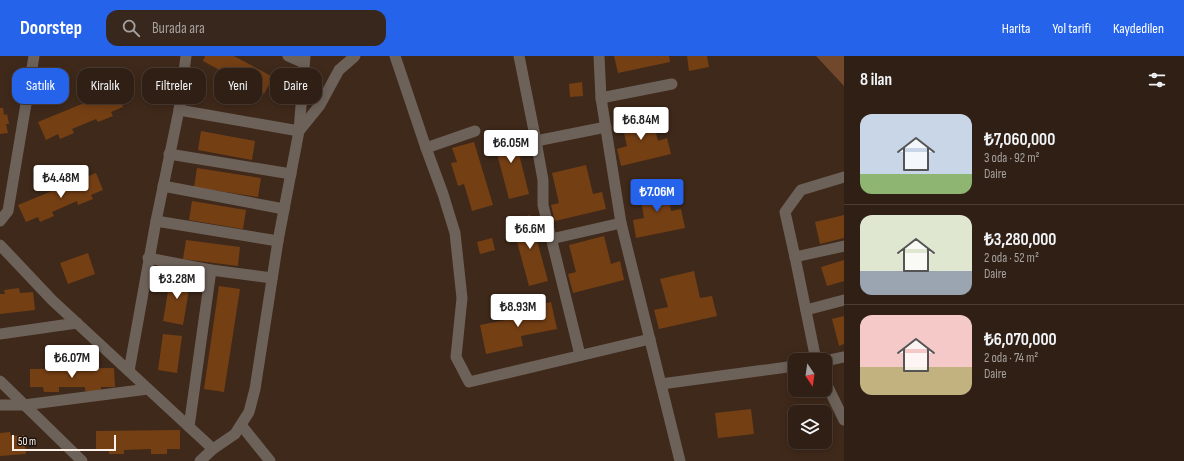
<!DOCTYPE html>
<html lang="tr">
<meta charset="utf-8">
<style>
body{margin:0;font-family:"Sofia Sans Condensed",sans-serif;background:#37271d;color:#f1f3f6;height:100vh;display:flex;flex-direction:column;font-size:15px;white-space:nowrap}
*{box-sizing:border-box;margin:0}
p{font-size:13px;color:#a7a2a0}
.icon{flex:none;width:22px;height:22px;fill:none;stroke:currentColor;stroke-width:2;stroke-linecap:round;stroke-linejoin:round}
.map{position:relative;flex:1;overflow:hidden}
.panel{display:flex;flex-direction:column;background:#2f1f14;width:340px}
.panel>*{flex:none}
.guide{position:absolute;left:12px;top:12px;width:380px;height:36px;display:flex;gap:8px}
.needle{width:26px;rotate:167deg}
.buttons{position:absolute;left:788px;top:297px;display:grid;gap:8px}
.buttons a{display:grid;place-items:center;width:44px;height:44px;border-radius:8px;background:#2f1f14;box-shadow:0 2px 10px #0003,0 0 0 1px #4a3d34;font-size:20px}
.scale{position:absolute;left:12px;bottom:10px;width:104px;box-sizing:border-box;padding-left:4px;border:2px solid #fdf1ea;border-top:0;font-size:11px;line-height:14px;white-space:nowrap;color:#fdf1ea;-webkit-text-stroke:3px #1f150e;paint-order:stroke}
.price{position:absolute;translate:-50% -34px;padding:0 9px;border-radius:4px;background:#fff;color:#222;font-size:13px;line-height:26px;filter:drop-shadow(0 1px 2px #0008)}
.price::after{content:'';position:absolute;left:50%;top:24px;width:12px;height:9px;margin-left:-6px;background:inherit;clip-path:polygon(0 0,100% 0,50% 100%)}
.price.on{background:#2563eb;color:#fff}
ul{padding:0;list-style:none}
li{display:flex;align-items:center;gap:12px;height:100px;padding:0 16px}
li+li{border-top:1px solid #4a3d34}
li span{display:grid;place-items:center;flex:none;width:112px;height:80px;border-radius:12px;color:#555}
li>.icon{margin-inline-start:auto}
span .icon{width:48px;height:48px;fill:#fffc;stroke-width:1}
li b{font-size:17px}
h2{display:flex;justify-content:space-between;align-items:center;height:48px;padding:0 16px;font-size:17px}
.chip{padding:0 14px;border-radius:12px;background:#2f1f14;box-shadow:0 2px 10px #0003,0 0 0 1px #4a3d34;font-size:14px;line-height:36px}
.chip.on{background:#2563eb;color:#fff}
header{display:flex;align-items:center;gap:24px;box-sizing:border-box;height:56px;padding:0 20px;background:#2563eb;color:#fff}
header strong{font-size:19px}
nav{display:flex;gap:22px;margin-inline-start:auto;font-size:14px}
.search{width:280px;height:36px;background:#37271d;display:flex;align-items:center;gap:10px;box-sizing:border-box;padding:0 14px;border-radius:12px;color:#a7a2a0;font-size:15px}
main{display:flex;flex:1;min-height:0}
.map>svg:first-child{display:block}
.green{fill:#71482b}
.building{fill:#753f14}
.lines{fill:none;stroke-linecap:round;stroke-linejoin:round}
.minor{stroke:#6d625a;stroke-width:11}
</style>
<header>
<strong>Doorstep</strong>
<div class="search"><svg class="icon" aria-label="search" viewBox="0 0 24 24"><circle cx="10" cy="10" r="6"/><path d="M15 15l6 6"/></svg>Burada ara</div>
<nav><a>Harita</a><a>Yol tarifi</a><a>Kaydedilen</a></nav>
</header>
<main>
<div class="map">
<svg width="844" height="405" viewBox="0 0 844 405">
<rect width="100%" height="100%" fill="#3f291a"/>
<!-- green -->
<polygon class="green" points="816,0 844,0 844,30"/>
<!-- building -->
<g class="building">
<polygon points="205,0 234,0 273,21 264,38 203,5"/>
<polygon points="614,0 669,0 670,6 618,17"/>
<polygon points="687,0 707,0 709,11 689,15"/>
<polygon points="582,26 583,40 570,41 569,28"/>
<polygon points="116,34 123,51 111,56 113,60 98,66 96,63 72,73 74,77 60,83 58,78 46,84 38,66"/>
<polygon points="0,52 3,52 4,59 7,58 9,68 6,68 8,77 0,78"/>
<polygon points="651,57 658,85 667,82 671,98 621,110 617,93 627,90 621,65"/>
<polygon points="513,74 529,138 509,143 492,79"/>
<polygon points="201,75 255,85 252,104 198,94"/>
<polygon points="474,86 493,149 472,155 464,128 458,130 451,107 457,106 452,92"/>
<polygon points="586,109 593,138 602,136 606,153 555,165 551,149 559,147 552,117"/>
<polygon points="197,112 261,122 258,141 194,131"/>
<polygon points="96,117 103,134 91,139 93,143 78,149 77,145 52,156 54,160 40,166 38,161 26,166 18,149"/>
<polygon points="667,129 671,155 681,153 685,172 636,182 633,164 644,162 639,134"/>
<polygon points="192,145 246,154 243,173 189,164"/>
<polygon points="530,159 548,225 529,230 511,164"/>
<polygon points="844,159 844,182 820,188 815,166"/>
<polygon points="604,180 611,208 620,205 624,224 573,237 568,218 576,216 569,189"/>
<polygon points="492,182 495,194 480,198 477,186"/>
<polygon points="186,184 240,191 238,210 183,203"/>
<polygon points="88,197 95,218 68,228 60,207"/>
<polygon points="844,204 844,225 827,230 821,211"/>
<polygon points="694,215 700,242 712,240 717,260 659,273 654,254 668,251 660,223"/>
<polygon points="171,218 191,222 183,269 163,265"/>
<polygon points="219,230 240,233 224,336 204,333"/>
<polygon points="19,232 20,237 33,236 35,254 0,258 0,238 5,238 4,234"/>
<polygon points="551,246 557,273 521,280 523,290 486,298 480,269 515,262 513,254"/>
<polygon points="844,260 844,288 839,290 832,263"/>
<polygon points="163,278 182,280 177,317 158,314"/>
<polygon points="114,312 115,331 101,331 101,335 85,335 85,331 59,331 59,336 44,336 43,331 30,331 30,313"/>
<polygon points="751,353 754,378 718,382 715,357"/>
<polygon points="180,374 180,393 167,393 167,398 151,398 151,393 124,394 124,398 109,398 109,393 96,394 96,375"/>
<polygon points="10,376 11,380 24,379 26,398 0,400 0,377"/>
</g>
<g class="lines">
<!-- minor -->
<g class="minor">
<polyline points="288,0 304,7"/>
<polyline points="395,0 426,92 443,138 455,177 462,242 456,301 469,326 650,283"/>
<polyline points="519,0 536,85 543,124 543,149 580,299"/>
<polyline points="599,0 601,42 621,167 680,405"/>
<polyline points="601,42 672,28"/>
<polyline points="179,54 299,75 320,49 339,14 355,0"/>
<polyline points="536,85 606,71"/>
<polyline points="426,92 475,75"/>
<polyline points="169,98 291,118"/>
<polyline points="163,130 284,153"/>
<polyline points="0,165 8,155 34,0"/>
<polyline points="156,165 278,185"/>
<polyline points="551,183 621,167"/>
<polyline points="0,189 52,244 213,393"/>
<polyline points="795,201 844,190"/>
<polyline points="148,202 211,214 272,222"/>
<polyline points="806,254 844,244"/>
<polyline points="0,278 77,267"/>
<polyline points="816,304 795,201 785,156 801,134 844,121"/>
<polyline points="825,305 844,301"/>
<polyline points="129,315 156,165 179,54 186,0"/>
<polyline points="0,325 82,405"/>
<polyline points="825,325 844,364"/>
<polyline points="661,328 795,310"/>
<polyline points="0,349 24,349 148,333"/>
<polyline points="241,369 270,405"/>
<polyline points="189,371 211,214"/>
<polyline points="200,405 213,393 235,378 249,356 255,333 278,185 299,75 305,0"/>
</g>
</g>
</svg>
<div class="buttons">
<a><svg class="needle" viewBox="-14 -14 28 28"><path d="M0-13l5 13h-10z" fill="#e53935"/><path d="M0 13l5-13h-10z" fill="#a7a2a0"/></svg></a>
<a><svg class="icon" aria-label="layers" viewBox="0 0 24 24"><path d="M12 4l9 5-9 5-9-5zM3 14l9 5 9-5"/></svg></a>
</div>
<div class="scale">50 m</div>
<b class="price" style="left:641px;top:85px">₺6.84M</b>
<b class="price" style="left:511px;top:108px">₺6.05M</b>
<b class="price" style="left:61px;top:143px">₺4.48M</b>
<b class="price on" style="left:657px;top:157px">₺7.06M</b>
<b class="price" style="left:530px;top:194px">₺6.6M</b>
<b class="price" style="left:177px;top:244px">₺3.28M</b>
<b class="price" style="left:518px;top:272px">₺8.93M</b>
<b class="price" style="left:72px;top:323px">₺6.07M</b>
<div class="guide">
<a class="chip on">Satılık</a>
<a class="chip">Kiralık</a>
<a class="chip">Filtreler</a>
<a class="chip">Yeni</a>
<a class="chip">Daire</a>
</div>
</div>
<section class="panel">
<h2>8 ilan<svg class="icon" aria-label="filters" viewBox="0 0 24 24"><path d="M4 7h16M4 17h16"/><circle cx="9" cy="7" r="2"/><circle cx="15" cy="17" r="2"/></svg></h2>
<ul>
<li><span style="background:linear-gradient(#c9d6e8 75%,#8fb573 0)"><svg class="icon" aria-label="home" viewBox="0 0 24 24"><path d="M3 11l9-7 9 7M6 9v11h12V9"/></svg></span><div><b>₺7,060,000</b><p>3 oda · 92 m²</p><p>Daire</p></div></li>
<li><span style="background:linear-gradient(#dfe7d0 70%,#9aa5b1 0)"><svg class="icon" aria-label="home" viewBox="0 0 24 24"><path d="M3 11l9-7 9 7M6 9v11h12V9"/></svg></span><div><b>₺3,280,000</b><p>2 oda · 52 m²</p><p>Daire</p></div></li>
<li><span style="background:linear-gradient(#f6c9c9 65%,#c2b280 0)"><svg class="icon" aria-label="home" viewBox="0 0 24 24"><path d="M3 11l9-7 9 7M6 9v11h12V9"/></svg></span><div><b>₺6,070,000</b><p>2 oda · 74 m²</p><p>Daire</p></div></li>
</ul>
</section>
</main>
